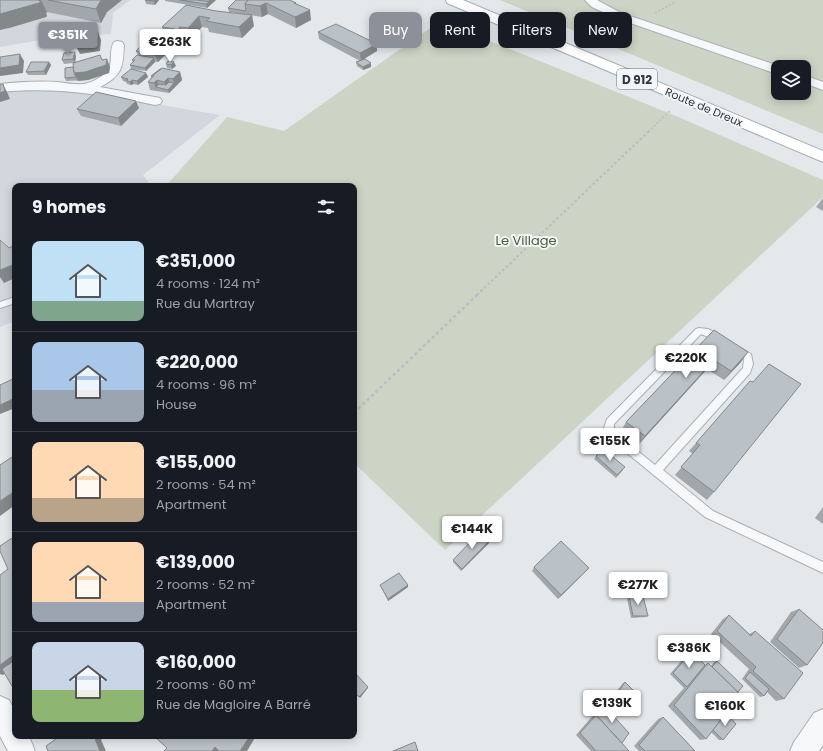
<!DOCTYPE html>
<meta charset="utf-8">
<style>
body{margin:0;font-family:Poppins,sans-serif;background:#20242c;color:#f1f3f6;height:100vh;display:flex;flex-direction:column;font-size:15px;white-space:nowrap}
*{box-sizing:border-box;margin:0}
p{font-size:13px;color:#9ea1a6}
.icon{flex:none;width:22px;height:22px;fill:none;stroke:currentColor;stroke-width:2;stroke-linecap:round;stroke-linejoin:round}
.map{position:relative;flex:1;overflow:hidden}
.details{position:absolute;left:12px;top:183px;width:345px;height:556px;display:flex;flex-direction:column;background:#171b24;border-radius:8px;box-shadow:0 2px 10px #0003}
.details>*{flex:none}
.top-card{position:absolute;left:369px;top:12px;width:380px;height:36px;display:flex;gap:8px}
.buttons{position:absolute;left:771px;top:60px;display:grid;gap:8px}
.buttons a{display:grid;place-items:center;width:40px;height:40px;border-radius:8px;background:#171b24;box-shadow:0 2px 10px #0003;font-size:20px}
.price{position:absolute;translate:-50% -34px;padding:0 9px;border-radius:4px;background:#fff;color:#222;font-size:13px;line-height:26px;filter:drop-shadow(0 1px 2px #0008)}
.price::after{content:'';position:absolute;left:50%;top:24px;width:12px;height:9px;margin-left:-6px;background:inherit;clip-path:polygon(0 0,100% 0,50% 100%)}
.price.current{background:#8c9099;color:#fff}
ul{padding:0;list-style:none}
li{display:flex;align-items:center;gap:12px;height:100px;padding:0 20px}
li+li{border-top:1px solid #363941}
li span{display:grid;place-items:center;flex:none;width:112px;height:80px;border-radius:8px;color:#555}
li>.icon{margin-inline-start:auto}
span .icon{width:48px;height:48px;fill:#fffc;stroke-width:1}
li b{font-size:17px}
h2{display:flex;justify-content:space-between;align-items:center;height:48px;padding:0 20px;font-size:17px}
.tag{padding:0 14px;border-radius:8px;background:#171b24;box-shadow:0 2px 10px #0003;font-size:14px;line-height:36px}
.tag.current{background:#8c9099;color:#fff}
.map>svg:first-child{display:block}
.built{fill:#d2d7dd}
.green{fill:#cbd4c5;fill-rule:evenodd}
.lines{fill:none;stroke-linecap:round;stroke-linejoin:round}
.service-casing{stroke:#a9b0b5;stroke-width:2}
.minor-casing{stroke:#a9b0b5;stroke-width:2}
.primary-casing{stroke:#a4aeb6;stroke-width:2}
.path-far2{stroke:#b9bec2;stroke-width:1.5;stroke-dasharray:2 2;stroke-linecap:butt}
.path-far1{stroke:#b9bec2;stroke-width:2;stroke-dasharray:2.5 2.5;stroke-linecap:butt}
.path{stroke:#b9bec2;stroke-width:2.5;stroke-dasharray:3 3;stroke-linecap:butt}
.service{fill:#f6f8f9;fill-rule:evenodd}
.minor{fill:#f6f8f9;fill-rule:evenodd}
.primary{fill:#fff;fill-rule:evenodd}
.wall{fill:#a1a7ab}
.shaded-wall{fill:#83888b}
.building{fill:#bbc2c7;stroke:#83888b}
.labels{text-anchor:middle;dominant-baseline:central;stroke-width:4;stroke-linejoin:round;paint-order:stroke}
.far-street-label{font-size:11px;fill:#2c3842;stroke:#f3f6f8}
.shield{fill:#f3f6f8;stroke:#687179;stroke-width:1}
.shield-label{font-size:12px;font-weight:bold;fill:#2c3842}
.park-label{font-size:13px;fill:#465d3a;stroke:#f3f6f8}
</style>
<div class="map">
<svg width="823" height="751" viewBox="0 0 823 751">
<rect width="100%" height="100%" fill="#e4e8eb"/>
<!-- built -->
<g class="built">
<polygon points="0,0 130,0 113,13 111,34 53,38 0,47"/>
<polygon points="15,90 74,90 220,115 143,175 152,186 15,186 15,321 0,327 0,91"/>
</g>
<!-- green -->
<g class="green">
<path d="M500 0H823V134ZM778 67H804V93H778Z"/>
<polygon points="440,21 676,116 823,180 823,197 445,550 354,463 354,186 166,186 227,117 284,131"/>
</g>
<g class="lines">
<defs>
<g id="service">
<polygon points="15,297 15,303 0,308 0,302"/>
<polygon points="699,328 708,329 723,337 724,339 720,342 701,334 614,424 614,428 617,434 655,465 743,368 744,359 733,351 732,349 733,347 739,347 751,354 753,364 750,373 663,470 713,511 823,562 823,573 705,517 611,440 604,428 607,419 696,329"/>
</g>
<g id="minor">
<polygon points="585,0 597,0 621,13 782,67 778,67 778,74 774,73 613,17 592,7"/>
<path d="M118 41 122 42 124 45C123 68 122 76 100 87L160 98 162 101 160 104 155 105C103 94 53 87 0 92V84C19 82 39 81 58 82 66 83 75 85 83 84 89 84 102 77 107 72 114 64 108 51 114 42Z"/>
<polygon points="804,75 823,82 823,90 804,83"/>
<polygon points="0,696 9,700 15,711 15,736 29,736 35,751 8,751 0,736"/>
<polygon points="823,709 823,745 819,751 790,751 794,742 814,713"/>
</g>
<polygon id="primary" points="446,0 463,0 823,151 823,162 447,3"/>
</defs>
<!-- service casing -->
<use href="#service" class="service-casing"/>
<!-- minor casing -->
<use href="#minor" class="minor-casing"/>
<!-- primary casing -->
<use href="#primary" class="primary-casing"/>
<!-- path-far2 -->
<g class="path-far2">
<polyline points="655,13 675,2"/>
<polyline points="648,132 671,110"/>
</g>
<!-- path-far1 -->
<polyline class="path-far1" points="477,295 649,131"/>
<!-- path -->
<polyline class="path" points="354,413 478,294"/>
<!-- service -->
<use href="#service" class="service"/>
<!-- minor -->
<use href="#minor" class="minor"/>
<!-- primary -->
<use href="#primary" class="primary"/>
</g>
<!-- wall -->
<g class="wall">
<polygon points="0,0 122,0 107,12 101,23 47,12 46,13 47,16 46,17 9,28"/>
<polygon points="145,0 159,0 155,5 146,4"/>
<polygon points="165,0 216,0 207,8 165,1"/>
<polygon points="236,0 292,1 296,3 296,4 311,20 296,28 268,14 262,17 229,12 228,8"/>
<polygon points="216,11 254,26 242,38 209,32 208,28 202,27 191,38 193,42 187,48 176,46 174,39 165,38 162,27"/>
<polygon points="318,32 377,44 377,51 363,59 371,67 363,70 357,66 356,62 360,61 319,39"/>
<polygon points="166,44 168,52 158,62 155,62 146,71 131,69 130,65 133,62 132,60 138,55 136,51"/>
<polygon points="76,56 75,62 102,60 110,67 109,73 88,80 66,81 65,78 73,67 73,63 64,64 62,60"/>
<polygon points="49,62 51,65 46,75 28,75 26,72"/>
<polygon points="166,64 176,66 172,69 167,68"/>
<polygon points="160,69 180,72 182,80 169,93 150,90 148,82 152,78 151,76"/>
<polygon points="146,73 148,77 138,85 134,84 131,85 127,84 126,82 123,81 121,77"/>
<polygon points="139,108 121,126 81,116 77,109"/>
<polygon points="823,198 823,211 816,207"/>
<polygon points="714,330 741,362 724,380 707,369 639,444 621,431 626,422"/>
<polygon points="753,382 714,492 707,500 675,475 693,454 689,451 696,443"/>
<polygon points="596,456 623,470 616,478 594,459"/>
<polygon points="823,507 823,524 815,518"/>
<polygon points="489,543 461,571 453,562 453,560"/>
<polygon points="534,567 585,572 558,599 532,571"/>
<polygon points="380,585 408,587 388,601"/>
<polygon points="629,596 648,616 645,617 631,618 627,598"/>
<polygon points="799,609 807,665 799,668 770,642 791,612"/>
<polygon points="729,615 749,634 755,631 784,699 776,701 767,692 764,696 760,697 742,679 749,669 711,634 723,619"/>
<polygon points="692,651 705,665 708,663 711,666 714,662 717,661 738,692 734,717 730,718 723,740 719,740 711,732 706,739 700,740 668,706 684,688 670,674 689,652"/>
<polygon points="625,682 633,705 630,706 616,692 623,683"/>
<polygon points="603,705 622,743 629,751 591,751 576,735 601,706"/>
<polygon points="663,717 695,751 639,751 634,746 658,719"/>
</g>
<!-- shaded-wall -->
<g class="shaded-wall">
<polygon points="38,0 41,0 47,12 46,13 47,16 46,17 9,28 0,30 0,14"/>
<polygon points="101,0 122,0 107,12 101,23 96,9"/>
<polygon points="155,0 159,0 155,5 154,1"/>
<polygon points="209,0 216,0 207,8 206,4 209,2"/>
<polygon points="266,3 268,14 262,17 260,6"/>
<polygon points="310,10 311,20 296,28 295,17"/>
<polygon points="252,15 254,26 242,38 239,27"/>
<polygon points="199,16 202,27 191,38 193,42 187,48 184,37 189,31 188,28"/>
<polygon points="98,32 101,40 100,51 80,54 76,46"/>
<polygon points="166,44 168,52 158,62 155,55"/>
<polygon points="377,44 377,51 361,61 360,53"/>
<polygon points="75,52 76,56 75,63 73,59"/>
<polygon points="20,54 24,61 23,73 0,76 0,68"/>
<polygon points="154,58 155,62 146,71 145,68"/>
<polygon points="107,59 110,67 109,73 88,80 78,81 74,73 105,66"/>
<polygon points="49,62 51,65 46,75 44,71"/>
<polygon points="174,62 176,66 172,69 171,65"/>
<polygon points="371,63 371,67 363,70 363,67"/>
<polygon points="180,72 182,80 169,93 168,90 174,83 173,79"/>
<polygon points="146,73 148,77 138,85 137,81"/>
<polygon points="168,78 171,86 167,89 164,82"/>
<polygon points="132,80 134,84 131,85 130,82"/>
<polygon points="157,80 160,88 156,87 157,91 154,83"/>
<polygon points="3,84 7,92 10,99 0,102 0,93"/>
<polygon points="136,101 139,108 121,126 118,118"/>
<polygon points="15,264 15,278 4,283 0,277 0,270"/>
<polygon points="748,352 741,362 724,380 731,371"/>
<polygon points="714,360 707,369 639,444 645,436"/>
<polygon points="15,398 15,408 0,414 0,405"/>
<polygon points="15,491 15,505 0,516 0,501"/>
<polygon points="490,540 489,543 461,571 462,569"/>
<polygon points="589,568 558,599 561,595"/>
<polygon points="408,585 408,587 388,601 388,599"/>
<polygon points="15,654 15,667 3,675 0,674 0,665"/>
<polygon points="368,687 368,688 360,698 359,697"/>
<polygon points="98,736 106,736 101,740 106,751 100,751 95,739"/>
<polygon points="250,736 256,736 247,751 240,751"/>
<polygon points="215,747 219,751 212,751"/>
</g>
<!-- building -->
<g class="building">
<polygon points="0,0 38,0 41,2 39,3 0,14"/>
<polygon points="48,0 101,0 96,9"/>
<polygon points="145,0 155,0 154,1"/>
<polygon points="180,0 197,0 210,2 206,4"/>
<polygon points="236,0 248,0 245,4 246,11 228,8"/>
<polygon points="248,0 290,0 296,3 294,3 310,10 295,17 266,3 260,6 245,4"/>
<polygon points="186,5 216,11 252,15 239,27 206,21 210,18 199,16 188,28 179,27 180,29 189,31 184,37 173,35 176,32 175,29 162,27"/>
<polygon points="336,24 377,44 360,53 318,32"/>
<polygon points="98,32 96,44 76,46 79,35"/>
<polygon points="146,41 166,44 155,55 136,51"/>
<polygon points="75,52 73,59 62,60 64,53"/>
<polygon points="20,54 19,65 0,68 0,57"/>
<polygon points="100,55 102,60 107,59 106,65 85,72 74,73 73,63"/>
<polygon points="137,55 154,58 145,68 130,65 135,60 132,60"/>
<polygon points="365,59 371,63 363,67 356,62"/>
<polygon points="168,61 174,62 171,65 166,64"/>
<polygon points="31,62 49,62 44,71 26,72"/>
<polygon points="73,67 74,73 76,77 65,78 65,68"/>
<polygon points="162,68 180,72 173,79 168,78 164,82 157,80 154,83 148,82 154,75 153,75"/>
<polygon points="131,69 146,73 137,81 132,80 130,82 126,80 128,79 121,77"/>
<polygon points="160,69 161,69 153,75 153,77 151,76"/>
<polygon points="169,82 174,83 168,90 156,87 159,84 166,85"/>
<polygon points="3,84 5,91 0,93 0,85"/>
<polygon points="96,92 136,101 118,118 77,109"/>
<polygon points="0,240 9,248 15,245 15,264 0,270"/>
<polygon points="714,330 748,352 731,371 714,360 645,436 626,422"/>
<polygon points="769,364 801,384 714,492 681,467 700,445 696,443 750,381 753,382"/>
<polygon points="15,378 15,398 0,405 0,385"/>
<polygon points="603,449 625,467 617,475 596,456"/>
<polygon points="15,455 15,491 0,501 0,465"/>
<polygon points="481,531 490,540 462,569 453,560"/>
<polygon points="15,536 15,654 0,665 0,575 8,569 0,551 0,546"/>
<polygon points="561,541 589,568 561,595 534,567"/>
<polygon points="399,573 408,585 388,599 380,585"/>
<polygon points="629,596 643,596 648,616 633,616"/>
<polygon points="799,609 823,630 823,643 807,665 777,639"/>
<polygon points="729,615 751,636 755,631 803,673 784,699 753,671 756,667 717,631"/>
<polygon points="692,651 705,665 687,687 673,673"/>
<polygon points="15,660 15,691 2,669"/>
<polygon points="717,661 743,686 738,692 712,667"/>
<polygon points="708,663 746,700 734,717 728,711 706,739 674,705"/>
<polygon points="354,672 368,687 359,697 354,692"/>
<polygon points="750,672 769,689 764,696 745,678"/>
<polygon points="625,682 640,697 633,705 619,691"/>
<polygon points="603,705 629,733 622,743 596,715 594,715"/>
<polygon points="726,713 736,724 723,740 713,730"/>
<polygon points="596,715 629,751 596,751 580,733"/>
<polygon points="663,717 695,751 645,751 639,745"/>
<polygon points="60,736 98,736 95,739 100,751 48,751 46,746"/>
<polygon points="154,736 250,736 240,751 219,751 215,747 212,751 164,751 167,748"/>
<polygon points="415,742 418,751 393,751"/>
</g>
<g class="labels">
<!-- far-street labels -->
<g class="far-street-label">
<text transform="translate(704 107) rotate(23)">Route de Dreux</text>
</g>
<!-- shield labels -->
<rect class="shield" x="617" y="69" width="40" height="20" rx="3"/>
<g class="shield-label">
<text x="637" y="79">D 912</text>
</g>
<!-- park labels -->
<g class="park-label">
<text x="526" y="240">Le Village</text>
</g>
</g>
</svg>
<div class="buttons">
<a><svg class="icon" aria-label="layers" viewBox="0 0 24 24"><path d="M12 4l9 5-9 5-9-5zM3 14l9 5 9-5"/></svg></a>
</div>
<b class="price current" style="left:68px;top:56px">€351K</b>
<b class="price" style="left:170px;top:63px">€263K</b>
<b class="price" style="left:686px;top:379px">€220K</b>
<b class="price" style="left:610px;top:462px">€155K</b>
<b class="price" style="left:472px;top:550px">€144K</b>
<b class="price" style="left:638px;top:606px">€277K</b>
<b class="price" style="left:689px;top:669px">€386K</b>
<b class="price" style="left:612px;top:724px">€139K</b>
<b class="price" style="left:725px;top:727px">€160K</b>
<div class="top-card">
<a class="tag current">Buy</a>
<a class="tag">Rent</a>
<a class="tag">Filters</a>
<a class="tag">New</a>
</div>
<section class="details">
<h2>9 homes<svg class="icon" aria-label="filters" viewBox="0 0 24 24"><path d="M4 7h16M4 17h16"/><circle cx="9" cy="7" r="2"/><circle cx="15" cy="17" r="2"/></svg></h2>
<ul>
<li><span style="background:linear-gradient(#bfe0f5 75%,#7fa58c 0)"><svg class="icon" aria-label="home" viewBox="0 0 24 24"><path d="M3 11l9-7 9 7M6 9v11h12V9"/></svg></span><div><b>€351,000</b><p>4 rooms · 124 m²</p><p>Rue du Martray</p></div></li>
<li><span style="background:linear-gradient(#a9c7e8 60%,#9aa5b1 0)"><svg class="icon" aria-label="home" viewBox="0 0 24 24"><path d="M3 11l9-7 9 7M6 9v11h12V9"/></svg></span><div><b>€220,000</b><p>4 rooms · 96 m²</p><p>House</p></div></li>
<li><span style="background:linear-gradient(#ffd9b3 70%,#b9a48a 0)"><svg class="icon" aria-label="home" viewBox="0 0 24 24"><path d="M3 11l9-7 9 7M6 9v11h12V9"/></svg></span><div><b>€155,000</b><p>2 rooms · 54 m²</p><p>Apartment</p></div></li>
<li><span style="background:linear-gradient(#ffd9b3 75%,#9aa5b1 0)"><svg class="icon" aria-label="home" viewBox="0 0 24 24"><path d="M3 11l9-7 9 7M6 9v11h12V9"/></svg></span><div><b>€139,000</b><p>2 rooms · 52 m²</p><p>Apartment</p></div></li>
<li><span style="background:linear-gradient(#c9d6e8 60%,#8fb573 0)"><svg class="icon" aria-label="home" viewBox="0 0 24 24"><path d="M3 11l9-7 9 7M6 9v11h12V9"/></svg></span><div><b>€160,000</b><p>2 rooms · 60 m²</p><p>Rue de Magloire A Barré</p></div></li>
</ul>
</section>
</div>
